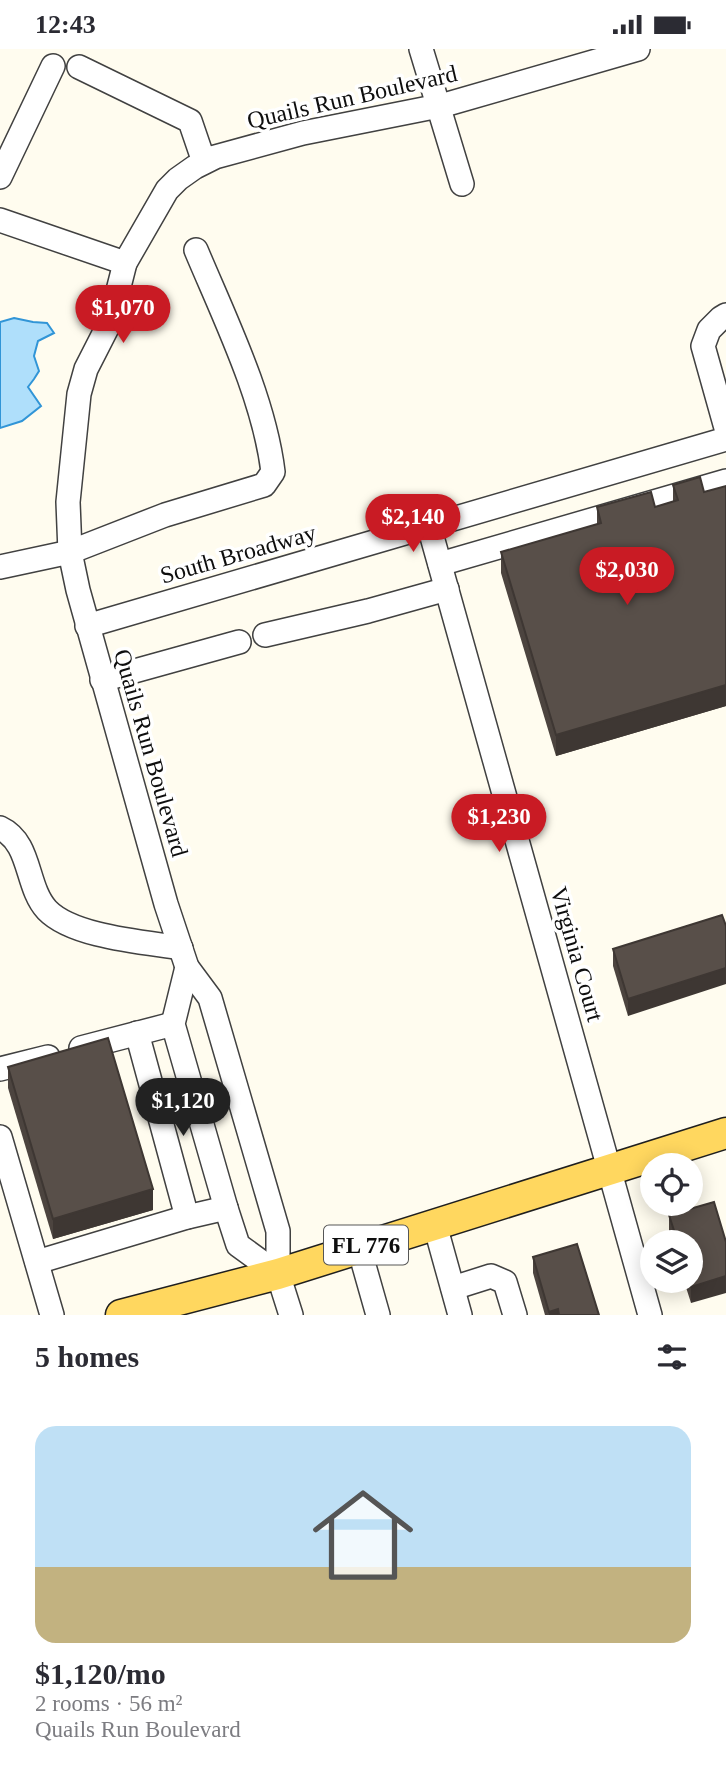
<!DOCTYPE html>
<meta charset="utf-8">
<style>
body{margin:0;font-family:"Times New Roman",serif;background:#f7f7f7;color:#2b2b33;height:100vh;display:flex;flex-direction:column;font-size:26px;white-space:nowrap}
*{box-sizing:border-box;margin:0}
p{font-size:23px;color:#7c7c81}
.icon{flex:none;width:38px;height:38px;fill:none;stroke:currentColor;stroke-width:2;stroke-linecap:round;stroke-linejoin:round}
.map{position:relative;height:1266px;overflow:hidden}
.drawer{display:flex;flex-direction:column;background:#fff;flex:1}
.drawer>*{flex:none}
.buttons{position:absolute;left:640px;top:1104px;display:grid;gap:14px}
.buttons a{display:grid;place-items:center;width:63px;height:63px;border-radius:50%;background:#fff;box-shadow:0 4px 18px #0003;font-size:35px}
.price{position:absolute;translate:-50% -60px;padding:0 16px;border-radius:24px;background:#c91b24;color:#fff;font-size:23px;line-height:46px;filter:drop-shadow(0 2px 4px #0008)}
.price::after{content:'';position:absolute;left:50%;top:42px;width:21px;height:16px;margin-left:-10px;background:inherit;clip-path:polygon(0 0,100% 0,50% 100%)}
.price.selected{background:#222;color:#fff}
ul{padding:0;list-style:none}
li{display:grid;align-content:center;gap:14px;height:371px;padding:0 35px}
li+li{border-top:2px solid #e1e1e2}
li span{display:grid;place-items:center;height:217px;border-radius:21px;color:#555}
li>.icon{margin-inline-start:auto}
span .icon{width:126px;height:126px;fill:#fffc;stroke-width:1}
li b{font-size:30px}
h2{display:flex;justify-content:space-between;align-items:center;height:84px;padding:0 35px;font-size:30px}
.status{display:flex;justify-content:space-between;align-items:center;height:49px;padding:0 35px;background:#fff;direction:ltr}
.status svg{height:19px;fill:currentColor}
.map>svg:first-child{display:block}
.water{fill:#afdffb;stroke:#3195d7;stroke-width:2}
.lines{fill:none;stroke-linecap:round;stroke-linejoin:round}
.minor-casing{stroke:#414141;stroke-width:26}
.major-casing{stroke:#1f1f1f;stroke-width:33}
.minor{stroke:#fff;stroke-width:23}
.major{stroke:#ffd75f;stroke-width:30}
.wall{fill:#4c443f}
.shaded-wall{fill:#3e3733}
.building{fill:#584f49;stroke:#3e3733;stroke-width:2}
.labels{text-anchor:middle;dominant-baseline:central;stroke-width:7;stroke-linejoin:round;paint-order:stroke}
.shield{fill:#fff;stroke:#565656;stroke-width:2}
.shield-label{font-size:23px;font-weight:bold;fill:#0e0e0e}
.street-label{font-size:24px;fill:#0e0e0e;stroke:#fff}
</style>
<div class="status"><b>12:43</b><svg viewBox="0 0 49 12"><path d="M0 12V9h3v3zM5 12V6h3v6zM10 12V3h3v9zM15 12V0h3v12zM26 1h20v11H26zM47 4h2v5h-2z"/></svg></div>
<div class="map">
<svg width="726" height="1266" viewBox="0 0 726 1266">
<rect width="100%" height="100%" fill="#fffcef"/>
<!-- water -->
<polygon class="water" points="14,269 33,273 47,274 54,284 38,292 34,307 39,322 34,330 28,338 41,357 22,372 0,379 0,273"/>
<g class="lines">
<defs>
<g id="minor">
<polyline points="421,0 462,135"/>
<polyline points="79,18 190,72 204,113"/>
<polyline points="0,128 53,17"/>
<polyline points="0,171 125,214"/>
<polyline points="726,266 721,269 709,281 703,297 726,379"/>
<polyline points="429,477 650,1266"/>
<polyline points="440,515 726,432"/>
<path d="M0 518 70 503 165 466 264 436 273 423C264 349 225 270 196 201"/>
<polyline points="87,577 726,390"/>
<polyline points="265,586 368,562 447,540"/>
<polyline points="102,631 239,593"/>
<path d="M0 779C32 794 25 837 47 861 73 888 144 893 181 899"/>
<polyline points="187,918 173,975 226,1159 238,1196 278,1225"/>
<polyline points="137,984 187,1168"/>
<polyline points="81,999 173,975"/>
<polyline points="0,1020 48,1008"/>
<polyline points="0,1088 52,1266"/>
<polyline points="435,1176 460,1266"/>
<polyline points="359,1199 378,1266"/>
<polyline points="37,1213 187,1168 226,1159"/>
<polyline points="453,1239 491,1227 505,1233 515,1266"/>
<polyline points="291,1266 278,1225 278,1182 210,949 187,918 166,855 78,541 70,503 68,453 79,345 86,320 110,273 125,214 167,141 178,130 195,118 215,108 303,84 444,56 638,0"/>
</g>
<polyline id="major" points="121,1266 278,1225 726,1084"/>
</defs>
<!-- minor casing -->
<use href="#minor" class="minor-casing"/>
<!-- major casing -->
<use href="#major" class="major-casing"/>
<!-- minor -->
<use href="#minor" class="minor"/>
<!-- major -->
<use href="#major" class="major"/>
</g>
<!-- wall -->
<g class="wall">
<polygon points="673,436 704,443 726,437 726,657 556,707 501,524 501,503 597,475 597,458 655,458 673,452"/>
<polygon points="722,866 628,967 613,917 613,900"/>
<polygon points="8,1018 153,1161 53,1190 8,1039"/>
<polygon points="714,1153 691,1254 684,1232 691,1232 691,1194 673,1194 669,1183 669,1166"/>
<polygon points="533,1208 599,1266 545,1266 533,1224"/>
</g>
<!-- shaded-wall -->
<g class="shaded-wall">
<polygon points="726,636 726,657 556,707 556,686"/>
<polygon points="726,919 726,935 628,967 628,950"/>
<polygon points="153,1140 153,1161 53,1190 53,1170"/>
<polygon points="726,1227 726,1244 691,1254 691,1238"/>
<polygon points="558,1260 558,1266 549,1266 549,1263"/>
</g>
<!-- building -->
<g class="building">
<polygon points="700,428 704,443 726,437 726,636 556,686 501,503 601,474 597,458 651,443 655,458 678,451 673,436"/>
<polygon points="722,866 726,877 726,919 628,950 613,900"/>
<polygon points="108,989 153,1140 53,1170 8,1018"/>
<polygon points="714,1153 726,1193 726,1227 691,1238 689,1232 691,1232 691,1194 678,1194 669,1166"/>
<polygon points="577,1195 599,1266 559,1266 558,1260 549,1263 533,1208"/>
</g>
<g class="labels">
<!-- shield labels -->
<rect class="shield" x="324" y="1176.5" width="84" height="39" rx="5"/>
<g class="shield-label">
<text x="366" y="1196">FL 776</text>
</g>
<!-- street labels -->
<g class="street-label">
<text transform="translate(352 48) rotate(-13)">Quails Run Boulevard</text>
<text transform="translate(238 505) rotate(-16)">South Broadway</text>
<text transform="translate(151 704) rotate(74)">Quails Run Boulevard</text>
<text transform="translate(577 905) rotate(74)">Virginia Court</text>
</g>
</g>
</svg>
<div class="buttons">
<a><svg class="icon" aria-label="locate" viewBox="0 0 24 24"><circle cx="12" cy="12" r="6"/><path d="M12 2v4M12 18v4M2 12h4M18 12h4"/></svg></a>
<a><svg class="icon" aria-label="layers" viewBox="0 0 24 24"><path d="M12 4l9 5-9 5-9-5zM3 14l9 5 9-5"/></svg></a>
</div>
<b class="price" style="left:123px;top:296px">$1,070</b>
<b class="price" style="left:413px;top:505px">$2,140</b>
<b class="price" style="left:627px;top:558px">$2,030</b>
<b class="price" style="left:499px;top:805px">$1,230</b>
<b class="price selected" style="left:183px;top:1089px">$1,120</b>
</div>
<section class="drawer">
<h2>5 homes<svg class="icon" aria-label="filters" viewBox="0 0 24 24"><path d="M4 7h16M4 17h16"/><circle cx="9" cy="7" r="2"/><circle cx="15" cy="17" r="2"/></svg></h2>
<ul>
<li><span style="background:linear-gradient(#bfe0f5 65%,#c2b280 0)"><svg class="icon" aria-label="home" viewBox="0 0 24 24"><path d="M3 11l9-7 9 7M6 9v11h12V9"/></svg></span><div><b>$1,120/mo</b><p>2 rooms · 56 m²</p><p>Quails Run Boulevard</p></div></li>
</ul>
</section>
